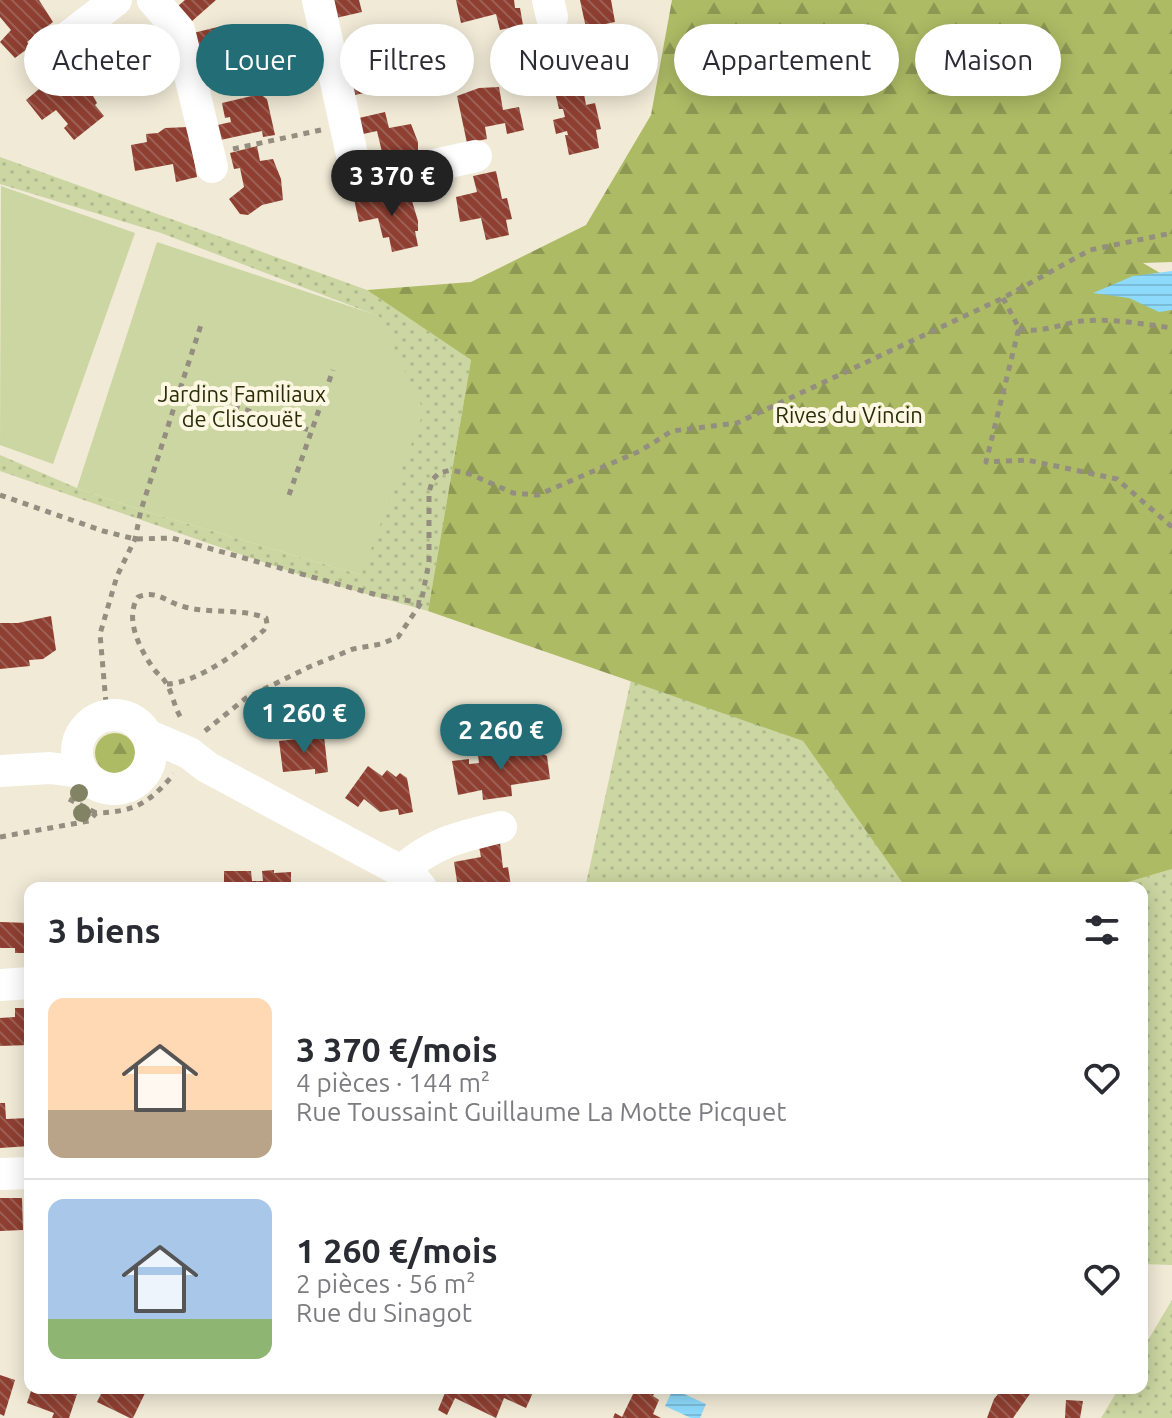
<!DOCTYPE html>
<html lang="fr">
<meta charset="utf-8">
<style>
body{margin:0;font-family:Ubuntu,sans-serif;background:#f7f7f7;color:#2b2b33;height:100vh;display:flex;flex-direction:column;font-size:30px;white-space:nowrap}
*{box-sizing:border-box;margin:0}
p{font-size:26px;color:#7c7c81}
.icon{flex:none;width:44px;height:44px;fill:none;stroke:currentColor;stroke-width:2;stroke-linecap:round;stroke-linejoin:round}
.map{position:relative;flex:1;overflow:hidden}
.details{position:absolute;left:24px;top:882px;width:1124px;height:512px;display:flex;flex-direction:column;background:#fff;border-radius:16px;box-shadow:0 4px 20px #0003}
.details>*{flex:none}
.guide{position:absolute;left:24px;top:24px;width:1124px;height:72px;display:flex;gap:16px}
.price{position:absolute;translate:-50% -68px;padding:0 18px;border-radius:28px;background:#236e76;color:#fff;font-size:26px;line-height:52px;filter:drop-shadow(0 2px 4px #0008)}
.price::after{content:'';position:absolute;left:50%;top:48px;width:24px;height:18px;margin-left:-12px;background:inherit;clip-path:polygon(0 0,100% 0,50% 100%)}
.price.on{background:#222;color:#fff}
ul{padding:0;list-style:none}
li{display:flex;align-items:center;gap:24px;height:200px;padding:0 24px}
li+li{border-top:2px solid #e1e1e2}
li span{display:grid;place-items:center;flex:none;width:224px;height:160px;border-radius:16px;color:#555}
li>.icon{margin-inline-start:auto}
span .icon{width:96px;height:96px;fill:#fffc;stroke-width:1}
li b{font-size:34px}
h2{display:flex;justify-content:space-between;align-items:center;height:96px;padding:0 24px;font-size:34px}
.chip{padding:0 28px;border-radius:36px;background:#fff;box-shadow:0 4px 20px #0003;font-size:28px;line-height:72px}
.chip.on{background:#236e76;color:#fff}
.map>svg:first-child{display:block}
.grass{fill:url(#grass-dots)}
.forest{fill:url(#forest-firs)}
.garden{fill:#ccd6a2}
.water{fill:url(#water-rules)}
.building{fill:url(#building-back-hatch)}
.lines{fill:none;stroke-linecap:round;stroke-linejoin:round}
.path{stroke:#938e80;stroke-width:5;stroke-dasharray:6 6;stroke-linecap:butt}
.minor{stroke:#fff;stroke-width:32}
.tree{fill:#828265}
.labels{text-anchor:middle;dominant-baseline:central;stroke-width:8;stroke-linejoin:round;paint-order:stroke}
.park-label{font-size:22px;fill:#282d08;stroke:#fdf7e3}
</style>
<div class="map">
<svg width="1172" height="1418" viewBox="0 0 1172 1418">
<defs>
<pattern id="grass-dots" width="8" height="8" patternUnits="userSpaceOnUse" patternTransform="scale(2)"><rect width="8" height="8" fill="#ccd6a2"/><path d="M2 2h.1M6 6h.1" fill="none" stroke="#b0b88c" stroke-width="1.8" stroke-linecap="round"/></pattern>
<pattern id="forest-firs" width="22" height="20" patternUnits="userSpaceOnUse" patternTransform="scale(2)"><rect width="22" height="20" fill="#adbb65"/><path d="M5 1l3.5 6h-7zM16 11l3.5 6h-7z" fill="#8d9853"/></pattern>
<pattern id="water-rules" width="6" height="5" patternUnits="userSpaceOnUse" patternTransform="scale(2)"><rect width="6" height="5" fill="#8ddafc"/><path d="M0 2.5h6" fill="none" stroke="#7abbd8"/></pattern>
<pattern id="building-back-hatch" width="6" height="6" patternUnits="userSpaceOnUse" patternTransform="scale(2)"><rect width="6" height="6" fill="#8f3f31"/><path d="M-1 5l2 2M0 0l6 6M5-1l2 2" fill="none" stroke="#9c6054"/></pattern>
</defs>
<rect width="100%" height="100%" fill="#f0ead6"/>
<!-- grass -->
<g class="grass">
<polygon points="0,157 367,290 471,360 428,611 309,578 0,471 0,455 77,488 141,510 361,575 378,316 161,233 0,184"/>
<polygon points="631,680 803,741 906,888 585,888"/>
<polygon points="1172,869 1172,1265 1142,1264 1142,888 1108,888"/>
<polygon points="1172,1300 1172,1418 1101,1418 1119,1388 1142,1388 1142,1350"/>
</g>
<!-- forest -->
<g class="forest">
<polygon points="672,0 1172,0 1172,262 1143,263 1172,280 1172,869 1108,888 906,888 803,741 428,611 471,360 367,290 471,282 586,225 651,115"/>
<circle cx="115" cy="753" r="20"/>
</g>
<!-- garden -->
<g class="garden">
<polygon points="1,186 135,233 53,464 0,445"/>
<polygon points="157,242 379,316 424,411 361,575 141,510 77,488"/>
</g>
<!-- water -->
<g class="water">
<polygon points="1172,271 1172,310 1159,312 1129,298 1093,293 1133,276"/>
<polygon points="673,1389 706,1404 700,1418 691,1418 665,1406"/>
</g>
<!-- building -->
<g class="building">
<polygon points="0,0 39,0 53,22 27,42 31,46 15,58 0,42 11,30 0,17"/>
<polygon points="185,0 216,0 191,22 178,6"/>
<polygon points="333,0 359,0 362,12 336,18"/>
<polygon points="456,0 514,0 515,8 520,8 523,25 500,30 496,14 461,23"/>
<polygon points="580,0 611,0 615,22 586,28"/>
<polygon points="226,25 228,34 242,30 252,59 252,75 204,85 200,66 213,63 212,58 209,47 197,50 193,33"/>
<polygon points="590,32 596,59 582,62 585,77 581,78 586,105 595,103 601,129 596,130 599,148 569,155 565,135 568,135 567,131 556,134 553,120 565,117 563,109 559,109 555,92 558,92 556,82 544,84 540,64 553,62 555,68 572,64 566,37"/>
<polygon points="389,33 398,72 376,77 378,90 355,95 349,71 361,68 355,40"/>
<polygon points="72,74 81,83 88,87 97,103 95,105 104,116 74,140 64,128 68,124 56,110 42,120 26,100 45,84 50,90"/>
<polygon points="499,87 503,110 519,107 524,130 507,134 505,123 485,127 487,139 467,143 457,96 479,88"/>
<polygon points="260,94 267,99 275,135 263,137 262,131 216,141 213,126 231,122 230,117 225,118 222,103"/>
<polygon points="385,112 389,128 411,124 418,142 418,154 372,173 368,155 382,152 377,131 363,134 359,118"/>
<polygon points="188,127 197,177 176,182 173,164 135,171 131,145 147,142 146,134 158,133 165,128"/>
<polygon points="257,146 260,161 273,159 281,179 283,200 262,205 248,215 240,214 229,199 244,187 240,168 234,169 230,153"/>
<polygon points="496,171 502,199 507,198 512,219 506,220 509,235 486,240 481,218 460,222 456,197 477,192 473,176"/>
<polygon points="409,191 418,221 418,231 415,231 418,246 392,252 389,237 383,238 378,218 359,222 354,199 379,193 380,198 384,197 385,200"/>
<polygon points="51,616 56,650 43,659 29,660 30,666 0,669 0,623 18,623"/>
<polygon points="324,736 328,772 315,774 315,769 283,772 279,741"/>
<polygon points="535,741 536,750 547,756 550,779 511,785 512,796 483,800 482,790 458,795 452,761 469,759 469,764 479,763 478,755 522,752 521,742"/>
<polygon points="368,766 382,776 387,770 396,777 400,773 407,778 413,812 399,815 398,809 380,812 364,799 358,807 345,798"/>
<polygon points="500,843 503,868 508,867 511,886 458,888 454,862 481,857 479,847"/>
<polygon points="274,870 274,873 291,872 291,888 224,888 224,871 251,871 252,881 263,881 262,871"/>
<polygon points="0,922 30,923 30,953 15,953 15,948 0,948"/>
<polygon points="15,1008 30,1008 30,1045 0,1046 0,1018 15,1017"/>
<polygon points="0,1103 5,1103 6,1119 30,1118 30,1146 0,1148"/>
<polygon points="0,1198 22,1198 23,1230 0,1231"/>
<polygon points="0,1375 15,1380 4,1416 0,1414"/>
<polygon points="32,1388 79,1388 69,1418 52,1418 54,1413 27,1403"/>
<polygon points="104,1388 145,1388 147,1389 133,1418 130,1418 97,1402"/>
<polygon points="447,1388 458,1391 460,1388 535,1388 526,1408 504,1398 496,1418 455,1398 447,1415 438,1410"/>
<polygon points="630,1388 657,1388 653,1396 659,1400 653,1414 661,1418 613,1418 615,1413 622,1417 635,1390"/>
<polygon points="1003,1388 1034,1388 1013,1418 987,1418 994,1399"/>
<polygon points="1066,1400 1083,1401 1080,1418 1065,1418"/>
</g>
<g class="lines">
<!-- path -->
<g class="path">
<polyline points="233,149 321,130"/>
<polyline points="1003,298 1019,328 986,462 1027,460 1117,479 1172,527"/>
<path d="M1019 328C1039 335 1062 323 1082 321 1112 318 1142 324 1172 328"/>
<polyline points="180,389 201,325"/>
<polyline points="0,495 103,531 135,539 172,538 377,595 421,603"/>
<polyline points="289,495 333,370"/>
<path d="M167 684C197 683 242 650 264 630L267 624 266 618C241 608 212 614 185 607 167 603 157 589 138 597 124 619 140 649 153 668 157 674 163 677 166 683 173 694 174 707 181 718"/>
<polyline points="107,715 100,634 117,576 135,539 141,510 180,389 312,431"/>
<polyline points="205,731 246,698 309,667 353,649 381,644 398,637 421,603 429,562 429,492 433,479 439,473 451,470 470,474 513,493 538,495 640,451 672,431 737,423 1003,298 1090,250 1172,233"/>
<polyline points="69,799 96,813"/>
<path d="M0 837 89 821 96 813C135 812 149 803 174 774"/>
</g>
<!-- minor -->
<g class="minor">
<polyline points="153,0 179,30 212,167"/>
<polyline points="318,0 358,182 476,156"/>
<polyline points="548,0 552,17"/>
<polyline points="58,45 116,0"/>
<circle cx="114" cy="752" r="37"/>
<polyline points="147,735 189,753 207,767 412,877 421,888"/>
<polyline points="0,771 50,768 81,772"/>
<path d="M401 871C434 842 459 837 501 827"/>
<polyline points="0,985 30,983"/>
<polyline points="0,1174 30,1173"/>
</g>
</g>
<!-- trees -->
<g class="tree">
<circle cx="79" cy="793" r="9"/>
<circle cx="82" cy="813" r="9"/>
</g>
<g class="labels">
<!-- park labels -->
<g class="park-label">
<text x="242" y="393">Jardins Familiaux<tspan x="242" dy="25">de Cliscouët</tspan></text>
<text x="849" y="414">Rives du Vincin</text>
</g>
</g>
</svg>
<b class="price on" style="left:392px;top:218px">3 370 €</b>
<b class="price" style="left:304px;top:755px">1 260 €</b>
<b class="price" style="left:501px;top:772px">2 260 €</b>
<div class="guide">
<a class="chip">Acheter</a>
<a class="chip on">Louer</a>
<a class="chip">Filtres</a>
<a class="chip">Nouveau</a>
<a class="chip">Appartement</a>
<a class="chip">Maison</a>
</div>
<section class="details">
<h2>3 biens<svg class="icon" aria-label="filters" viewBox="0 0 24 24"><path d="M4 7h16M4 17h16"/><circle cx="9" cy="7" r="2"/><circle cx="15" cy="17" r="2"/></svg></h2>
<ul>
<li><span style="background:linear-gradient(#ffd9b3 70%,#b9a48a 0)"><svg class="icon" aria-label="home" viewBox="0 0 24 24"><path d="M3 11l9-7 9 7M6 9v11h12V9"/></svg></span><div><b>3 370 €/mois</b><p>4 pièces · 144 m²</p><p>Rue Toussaint Guillaume La Motte Picquet</p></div><svg class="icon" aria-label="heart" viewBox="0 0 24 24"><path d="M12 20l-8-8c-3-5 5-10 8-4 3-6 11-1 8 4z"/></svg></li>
<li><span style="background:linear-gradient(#a9c7e8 75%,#8fb573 0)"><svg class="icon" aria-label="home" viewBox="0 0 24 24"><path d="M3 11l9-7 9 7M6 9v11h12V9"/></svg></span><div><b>1 260 €/mois</b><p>2 pièces · 56 m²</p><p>Rue du Sinagot</p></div><svg class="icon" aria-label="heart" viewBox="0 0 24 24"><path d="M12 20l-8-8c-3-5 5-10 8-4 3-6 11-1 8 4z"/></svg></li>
</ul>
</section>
</div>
